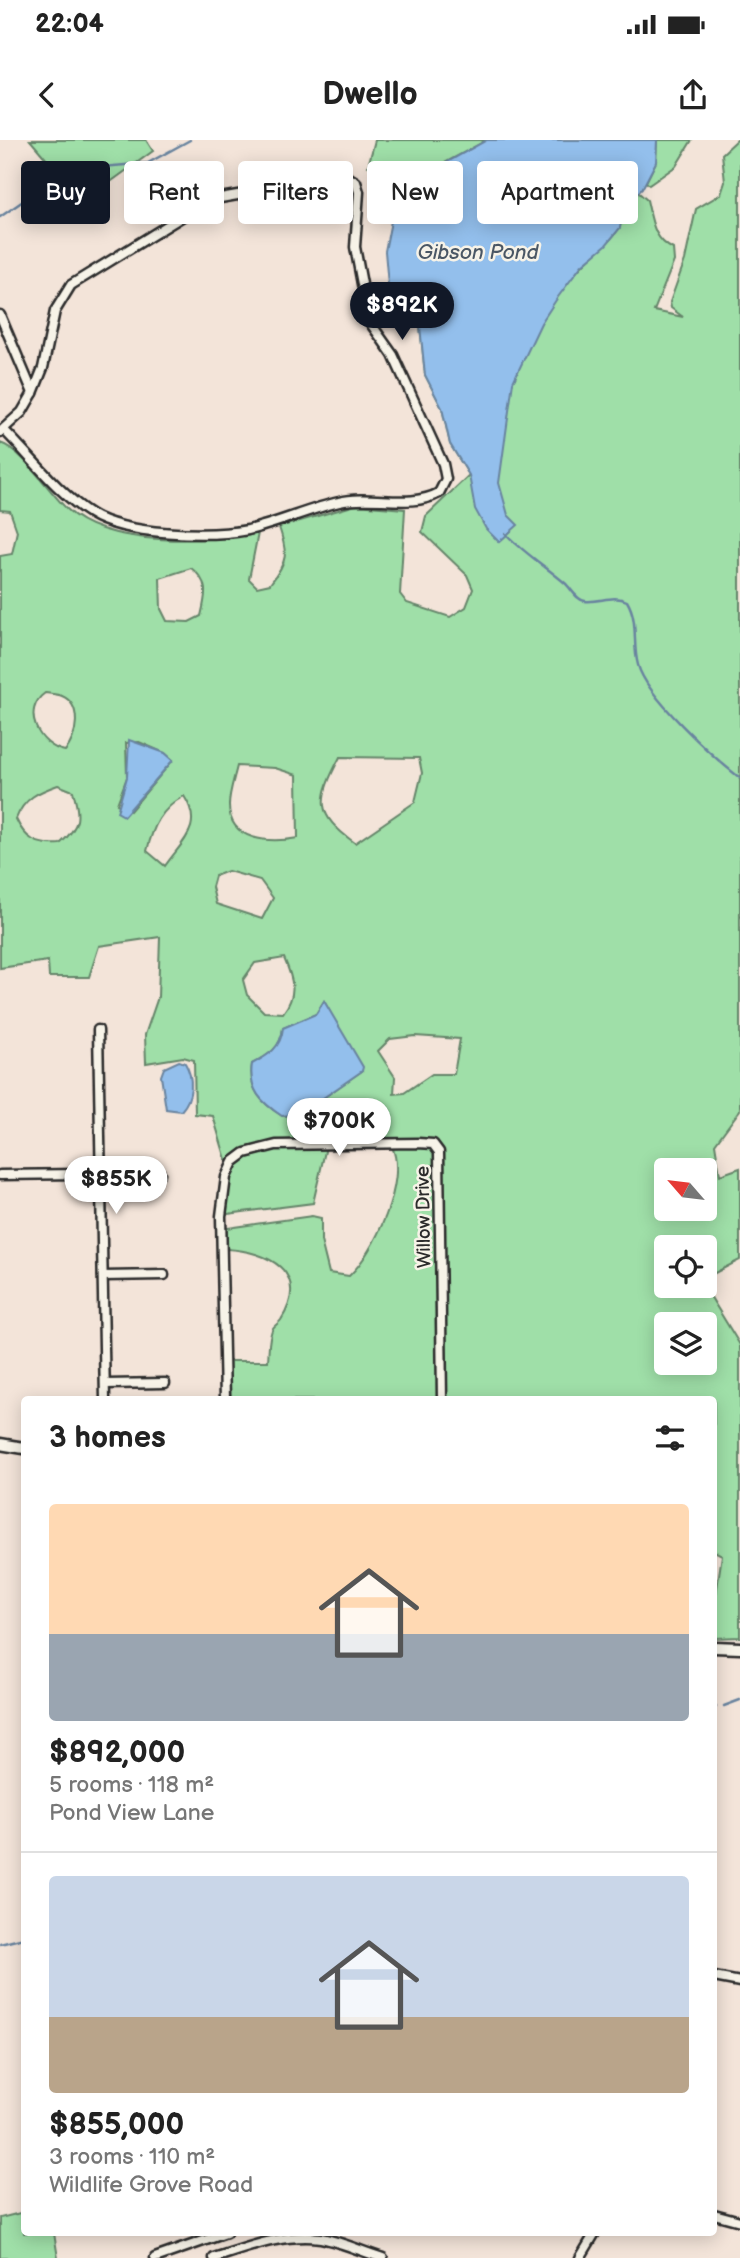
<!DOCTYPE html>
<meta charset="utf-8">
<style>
body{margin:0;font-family:"Balsamiq Sans",sans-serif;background:#f2f2f2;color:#222;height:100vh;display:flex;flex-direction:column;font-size:26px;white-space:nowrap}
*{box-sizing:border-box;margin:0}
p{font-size:23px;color:#767676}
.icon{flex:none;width:38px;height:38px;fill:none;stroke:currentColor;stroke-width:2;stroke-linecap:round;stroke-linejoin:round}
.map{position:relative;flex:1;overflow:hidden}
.panel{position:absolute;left:21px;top:1256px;width:696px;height:840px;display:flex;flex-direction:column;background:#fff;border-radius:7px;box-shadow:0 4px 18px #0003}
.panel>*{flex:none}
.top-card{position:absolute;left:21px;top:21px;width:698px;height:63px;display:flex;gap:14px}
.needle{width:46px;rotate:298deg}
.controls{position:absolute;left:654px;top:1018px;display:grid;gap:14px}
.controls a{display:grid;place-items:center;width:63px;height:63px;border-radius:7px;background:#fff;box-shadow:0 4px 18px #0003;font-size:35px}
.price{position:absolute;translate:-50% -60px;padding:0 16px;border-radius:24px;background:#fff;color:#222;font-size:23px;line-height:46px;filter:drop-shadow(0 2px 4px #0008)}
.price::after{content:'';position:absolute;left:50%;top:42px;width:21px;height:16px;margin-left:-10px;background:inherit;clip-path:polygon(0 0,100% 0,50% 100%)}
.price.active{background:#111827;color:#fff}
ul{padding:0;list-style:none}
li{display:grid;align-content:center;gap:14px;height:371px;padding:0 28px}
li+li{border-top:2px solid #e0e0e0}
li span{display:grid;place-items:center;height:217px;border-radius:7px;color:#555}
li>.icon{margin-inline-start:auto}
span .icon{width:126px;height:126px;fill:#fffc;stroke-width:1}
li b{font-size:30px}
h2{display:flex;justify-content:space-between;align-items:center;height:84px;padding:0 28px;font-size:30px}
.pill{padding:0 24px;border-radius:7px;background:#fff;box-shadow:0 4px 18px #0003;font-size:24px;line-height:63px}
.pill.active{background:#111827;color:#fff}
.status{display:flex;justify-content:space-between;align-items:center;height:49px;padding:0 35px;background:#fff;direction:ltr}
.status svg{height:19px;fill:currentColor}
header{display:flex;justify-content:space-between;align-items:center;height:91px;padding:0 28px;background:#fff;font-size:32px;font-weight:700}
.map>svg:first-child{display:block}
.green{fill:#9fdfa8;stroke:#65856a;stroke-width:2;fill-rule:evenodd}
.water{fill:#93bfec;stroke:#69849f;stroke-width:2}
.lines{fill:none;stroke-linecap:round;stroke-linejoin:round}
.stream{stroke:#69849f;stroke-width:2.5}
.minor-casing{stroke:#2b2b2b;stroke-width:13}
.tertiary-casing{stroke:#2b2b2b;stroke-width:15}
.minor{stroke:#f7f3e8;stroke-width:8}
.tertiary{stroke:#f7f3e8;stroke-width:10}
.labels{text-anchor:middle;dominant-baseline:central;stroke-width:5;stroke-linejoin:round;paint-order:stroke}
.street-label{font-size:19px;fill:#2b2b2b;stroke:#f7f3e8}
.water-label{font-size:21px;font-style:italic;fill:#4a5765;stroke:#f7f3e8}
</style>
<div class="status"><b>22:04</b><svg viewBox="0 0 49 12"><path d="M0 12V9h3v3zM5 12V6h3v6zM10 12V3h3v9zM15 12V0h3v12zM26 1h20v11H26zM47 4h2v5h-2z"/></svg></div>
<header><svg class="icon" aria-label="back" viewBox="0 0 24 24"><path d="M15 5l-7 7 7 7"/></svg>Dwello<svg class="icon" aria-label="share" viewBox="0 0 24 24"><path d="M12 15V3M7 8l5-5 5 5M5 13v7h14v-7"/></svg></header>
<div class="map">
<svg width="740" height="2118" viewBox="0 0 740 2118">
<rect width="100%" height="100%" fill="#f3e4d9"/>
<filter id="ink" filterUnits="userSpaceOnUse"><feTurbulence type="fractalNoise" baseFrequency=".0143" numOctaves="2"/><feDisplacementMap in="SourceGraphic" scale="14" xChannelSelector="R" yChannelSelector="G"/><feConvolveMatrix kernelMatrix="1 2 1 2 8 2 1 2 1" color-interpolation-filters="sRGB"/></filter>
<g filter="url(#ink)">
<!-- green -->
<g class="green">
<polygon points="30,0 146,0 153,11 83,62"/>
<polygon points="375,0 487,0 410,42 368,26"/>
<polygon points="657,0 692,0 676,26 649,45 646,42 656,22"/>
<path d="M737 0H740V970L715 1004 720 1035 740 1028V1120L705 1138V1108H667V1146H704L740 1205V1497L714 1498V1468L722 1415 714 1411V1260H231L228 1221H268C269 1211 268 1196 273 1188 275 1185 279 1183 281 1180 311 1132 268 1111 226 1109L227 1088 312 1076 321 1078V1101L329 1133 349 1136C374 1113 408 1040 392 1007L328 998 313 1063 227 1074V1023L213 976 195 974 194 920 183 917 146 923 145 895 158 857 160 797 99 806 89 837H49L48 821 0 828V416L12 414 17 391 10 371 0 370V303C22 309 49 352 67 369 105 407 209 403 258 393L249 439 257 447 270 444C288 421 288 414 279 387L356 365 405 369 400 454 407 463 450 477 466 467 473 449 467 435 422 392 426 376 469 335 450 304 442 268 425 235 420 186 515 238C530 199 552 157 581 127 592 115 605 107 615 94 626 79 623 65 638 52L647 60C652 81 653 99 673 109L674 121 654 171 683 177 671 168 670 162 685 120 696 69 721 54 725 42 722 14ZM191 428C210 442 206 455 201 476L189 482 167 481 161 469 160 438ZM45 553C51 554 57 554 62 556 83 565 77 598 65 611 38 606 21 570 45 553ZM139 602 165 613 173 620 130 671 117 664 127 637 126 603ZM340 617 419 618 422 633 415 662 355 703C314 674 318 659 340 617ZM237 626 275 628 297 635 298 698C270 703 229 702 229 665 229 653 234 639 237 626ZM58 645 73 651C80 678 81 685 60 704 37 706 25 699 16 679 24 658 38 652 58 645ZM184 656C204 687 183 700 165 726L147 711C153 686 161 669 184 656ZM228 731 260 740 273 758 262 779 216 764 212 747 215 736ZM284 818C293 839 298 854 283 873L264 872 247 855 243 840 255 823ZM324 861 362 931 300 974 282 976C262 963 248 950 252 924 269 915 281 908 283 888L316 874ZM415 896 460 899 454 934H432L404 953 394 954 395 937 378 911 390 899ZM667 1031H705V1069H667ZM667 1185H705V1223H667Z"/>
<polygon points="24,2072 24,2093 54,2093 58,2118 0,2118 0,2078"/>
</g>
<!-- water -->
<g class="water">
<polygon points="487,0 657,0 656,22 642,49 624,66 620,88 606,105 582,125 558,157 541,183 513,242 499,343 508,375 518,385 499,402 486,389 475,369 469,335 450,304 442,268 425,235 420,186 388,145 385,111 394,66 401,48"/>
<polygon points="129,600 165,613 173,620 124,676 117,672 127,637"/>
<path d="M324 861 363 927 362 931 300 974 282 976C262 963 248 950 252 924 269 915 281 908 283 888L316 874Z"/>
<path d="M179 921 185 923C194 938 193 958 181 971L166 969 161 936 164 928Z"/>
</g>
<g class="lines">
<!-- stream -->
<g class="stream">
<polyline points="0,77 49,43 79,29 148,23 190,0"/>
<path d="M506 394C524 413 545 426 565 443 571 448 576 460 585 461 599 463 613 454 627 461 639 481 632 504 638 525 646 556 714 618 740 638"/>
<polyline points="724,1566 740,1560"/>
<polyline points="714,1568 716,1567"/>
<polyline points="0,1804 24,1798"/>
</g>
<defs>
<g id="minor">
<polyline points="0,175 33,253"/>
<path d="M0 292 22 272 33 253 43 228 55 171 71 145 209 60 346 36 356 42 359 52 355 107 369 181 393 215 443 324 446 339 439 353C410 369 371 354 339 362 308 369 279 383 248 390 210 397 124 395 91 374 59 354 31 317 4 290"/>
<polyline points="98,890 105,1260"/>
<polyline points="0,1035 160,1033"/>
<polyline points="103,1136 164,1135"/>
<polyline points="106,1244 165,1243"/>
<polyline points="225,1260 221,1076 226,1037 233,1022 245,1013 276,1005 418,1003 433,1004 439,1012 442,1260"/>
<polyline points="714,1837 740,1842"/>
<polyline points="714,2074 740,2081"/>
<polyline points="155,2118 226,2093"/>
<path d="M214 2118C249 2107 283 2093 321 2098 342 2102 363 2112 383 2118"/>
<polyline points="580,2118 595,2093"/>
</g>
<g id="tertiary">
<polyline points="0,1304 24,1308"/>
<polyline points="714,1507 740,1508"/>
</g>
</defs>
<!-- minor casing -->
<use href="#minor" class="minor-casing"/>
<!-- tertiary casing -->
<use href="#tertiary" class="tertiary-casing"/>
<!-- minor -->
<use href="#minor" class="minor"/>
<!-- tertiary -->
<use href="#tertiary" class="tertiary"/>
</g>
</g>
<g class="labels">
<!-- street labels -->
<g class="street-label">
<text transform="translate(424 1077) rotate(-91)">Willow Drive</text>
</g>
<!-- water labels -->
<g class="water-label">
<text x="478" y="112">Gibson Pond</text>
</g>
</g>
</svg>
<div class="controls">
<a><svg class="needle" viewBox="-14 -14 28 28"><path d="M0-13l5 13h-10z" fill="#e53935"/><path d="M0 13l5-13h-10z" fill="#767676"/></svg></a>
<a><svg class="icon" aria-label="locate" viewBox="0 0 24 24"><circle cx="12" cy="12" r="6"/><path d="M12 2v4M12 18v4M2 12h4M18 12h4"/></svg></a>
<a><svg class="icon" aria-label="layers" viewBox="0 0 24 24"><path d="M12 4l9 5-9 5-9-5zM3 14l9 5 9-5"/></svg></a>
</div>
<b class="price active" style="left:402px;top:202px">$892K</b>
<b class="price" style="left:339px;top:1018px">$700K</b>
<b class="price" style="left:116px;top:1076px">$855K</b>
<div class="top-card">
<a class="pill active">Buy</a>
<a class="pill">Rent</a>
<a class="pill">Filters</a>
<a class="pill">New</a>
<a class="pill">Apartment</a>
</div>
<section class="panel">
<h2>3 homes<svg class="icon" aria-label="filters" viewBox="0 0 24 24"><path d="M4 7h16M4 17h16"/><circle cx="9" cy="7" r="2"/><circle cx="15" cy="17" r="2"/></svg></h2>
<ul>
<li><span style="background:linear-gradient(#ffd9b3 60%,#9aa5b1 0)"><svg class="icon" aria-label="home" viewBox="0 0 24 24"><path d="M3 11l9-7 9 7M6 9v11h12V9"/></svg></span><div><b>$892,000</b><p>5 rooms · 118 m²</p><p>Pond View Lane</p></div></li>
<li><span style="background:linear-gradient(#c9d6e8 65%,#b9a48a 0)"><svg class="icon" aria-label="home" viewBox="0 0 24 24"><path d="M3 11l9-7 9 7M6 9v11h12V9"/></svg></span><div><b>$855,000</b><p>3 rooms · 110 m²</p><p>Wildlife Grove Road</p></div></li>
</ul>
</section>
</div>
